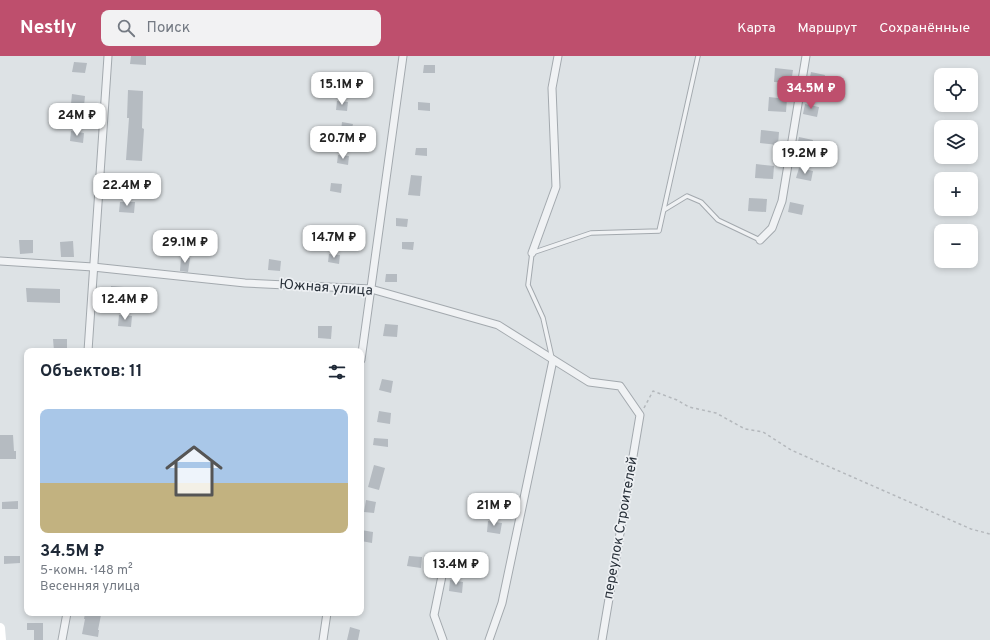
<!DOCTYPE html>
<html lang="ru">
<meta charset="utf-8">
<style>
body{margin:0;font-family:Overpass,sans-serif;background:#f2f2f3;color:#1f2937;height:100vh;display:flex;flex-direction:column;font-size:15px;white-space:nowrap}
*{box-sizing:border-box;margin:0}
p{font-size:13px;color:#747a83}
.icon{flex:none;width:22px;height:22px;fill:none;stroke:currentColor;stroke-width:2;stroke-linecap:round;stroke-linejoin:round}
.map{position:relative;flex:1;overflow:hidden}
.sheet{position:absolute;left:24px;top:292px;width:340px;height:268px;display:flex;flex-direction:column;background:#fff;border-radius:8px;box-shadow:0 2px 6px #0003}
.sheet>*{flex:none}
.buttons{position:absolute;left:934px;top:12px;display:grid;gap:8px}
.buttons a{display:grid;place-items:center;width:44px;height:44px;border-radius:8px;background:#fff;box-shadow:0 2px 6px #0003;font-size:20px}
.price{position:absolute;translate:-50% -34px;padding:0 9px;border-radius:8px;background:#fff;color:#222;font-size:13px;line-height:26px;filter:drop-shadow(0 1px 2px #0008)}
.price::after{content:'';position:absolute;left:50%;top:24px;width:12px;height:9px;margin-left:-6px;background:inherit;clip-path:polygon(0 0,100% 0,50% 100%)}
.price.current{background:#be4f6d;color:#fff}
ul{padding:0;list-style:none}
li{display:grid;align-content:center;gap:8px;height:212px;padding:0 16px}
li+li{border-top:1px solid #e0e1e3}
li span{display:grid;place-items:center;height:124px;border-radius:8px;color:#555}
li>.icon{margin-inline-start:auto}
span .icon{width:72px;height:72px;fill:#fffc;stroke-width:1}
li b{font-size:17px}
h2{display:flex;justify-content:space-between;align-items:center;height:48px;padding:0 16px;font-size:17px}
header{display:flex;align-items:center;gap:24px;box-sizing:border-box;height:56px;padding:0 20px;background:#be4f6d;color:#fff}
header strong{font-size:19px}
nav{display:flex;gap:22px;margin-inline-start:auto;font-size:14px}
.search{width:280px;height:36px;background:#f2f2f3;display:flex;align-items:center;gap:10px;box-sizing:border-box;padding:0 14px;border-radius:8px;color:#747a83;font-size:15px}
.map>svg:first-child{display:block}
.building{fill:#b5bbc1}
.lines{fill:none;stroke-linecap:round;stroke-linejoin:round}
.lane-casing{stroke:#a3a9ae;stroke-width:5.5}
.street-casing{stroke:#a3a9ae;stroke-width:9}
.path{stroke:#b4b8bc;stroke-width:1.5;stroke-dasharray:3 3;stroke-linecap:butt}
.lane{stroke:#f0f2f4;stroke-width:3.5}
.street{stroke:#f0f2f4;stroke-width:7}
.secondary{stroke:#fff;stroke-width:10}
.labels{text-anchor:middle;dominant-baseline:central;stroke-width:3.5;stroke-linejoin:round;paint-order:stroke}
.street-label{font-size:14px;fill:#29313a;stroke:#edf0f3}
</style>
<header>
<strong>Nestly</strong>
<div class="search"><svg class="icon" aria-label="search" viewBox="0 0 24 24"><circle cx="10" cy="10" r="6"/><path d="M15 15l6 6"/></svg>Поиск</div>
<nav><a>Карта</a><a>Маршрут</a><a>Сохранённые</a></nav>
</header>
<div class="map">
<svg width="990" height="584" viewBox="0 0 990 584">
<rect width="100%" height="100%" fill="#dde2e5"/>
<!-- building -->
<g class="building">
<polygon points="131,0 146,0 146,9 130,8"/>
<polygon points="74,6 87,7 85,17 72,16"/>
<polygon points="424,9 435,9 435,17 423,17"/>
<polygon points="775,12 793,14 791,27 774,26"/>
<polygon points="811,16 825,19 823,29 809,26"/>
<polygon points="128,34 143,35 142,72 144,73 142,105 126,104 129,62 127,62"/>
<polygon points="72,38 85,40 84,50 71,48"/>
<polygon points="769,41 787,43 786,56 768,55"/>
<polygon points="337,45 348,46 347,55 336,54"/>
<polygon points="418,46 430,47 430,55 418,54"/>
<polygon points="805,48 819,51 817,61 803,58"/>
<polygon points="342,66 353,68 351,76 341,75"/>
<polygon points="761,74 779,76 778,89 760,87"/>
<polygon points="71,75 84,77 83,87 70,85"/>
<polygon points="799,81 813,84 811,94 797,90"/>
<polygon points="416,92 427,92 427,100 415,99"/>
<polygon points="338,99 349,100 348,109 337,107"/>
<polygon points="756,108 774,110 773,123 755,122"/>
<polygon points="799,112 813,115 811,125 796,122"/>
<polygon points="125,119 140,120 140,131 125,130"/>
<polygon points="411,119 422,120 420,140 408,139"/>
<polygon points="331,127 342,128 341,137 330,135"/>
<polygon points="749,142 767,143 766,156 748,155"/>
<polygon points="120,146 135,146 134,157 119,156"/>
<polygon points="790,146 804,149 802,159 788,156"/>
<polygon points="396,162 408,163 407,171 396,170"/>
<polygon points="333,169 344,171 343,179 332,178"/>
<polygon points="19,184 33,184 33,197 20,198"/>
<polygon points="73,185 74,201 61,201 60,186"/>
<polygon points="402,186 414,186 413,194 402,193"/>
<polygon points="329,198 340,199 339,208 328,206"/>
<polygon points="181,201 190,202 188,216 180,215"/>
<polygon points="269,203 281,205 280,215 268,214"/>
<polygon points="386,218 397,218 397,226 385,226"/>
<polygon points="111,230 124,231 123,242 110,241"/>
<polygon points="26,232 60,233 60,247 27,246"/>
<polygon points="119,259 132,260 131,271 118,270"/>
<polygon points="385,268 398,269 397,281 383,280"/>
<polygon points="318,270 332,270 331,283 318,282"/>
<polygon points="53,283 67,283 67,295 54,295"/>
<polygon points="382,323 393,325 391,337 379,334"/>
<polygon points="379,355 391,357 390,368 377,366"/>
<polygon points="0,379 13,379 14,395 16,395 16,403 0,403"/>
<polygon points="374,382 388,383 388,391 373,389"/>
<polygon points="374,409 385,412 379,434 368,431"/>
<polygon points="366,444 376,446 374,457 364,456"/>
<polygon points="18,445 18,453 2,453 2,446"/>
<polygon points="488,465 502,467 500,478 487,476"/>
<polygon points="361,474 373,476 372,487 361,485"/>
<polygon points="4,500 20,500 20,507 4,508"/>
<polygon points="409,500 422,501 421,512 407,510"/>
<polygon points="450,524 463,526 462,537 449,535"/>
<polygon points="85,557 101,559 98,574 99,574 98,581 82,578 85,563 84,563"/>
<polygon points="27,567 43,567 43,584 34,584 34,574 27,574"/>
<polygon points="350,571 360,574 358,584 347,584"/>
</g>
<g class="lines">
<defs>
<g id="lane">
<polyline points="664,154 687,140 701,146 718,164 760,184"/>
<polyline points="552,302 543,262 528,229 532,197 591,177 659,175 698,0"/>
</g>
<g id="street">
<polyline points="760,184 772,172 782,145 806,0"/>
<polyline points="532,197 556,131 552,32 558,0"/>
<polyline points="0,205 93,211 245,227 371,233 498,269 589,326 620,330 640,359 602,584"/>
<polyline points="88,295 108,0"/>
<polyline points="361,304 403,0"/>
<polyline points="62,584 67,557"/>
<polyline points="323,584 327,557"/>
<polyline points="443,584 434,559 443,515"/>
<polyline points="489,584 502,547 553,304"/>
</g>
</defs>
<!-- lane casing -->
<use href="#lane" class="lane-casing"/>
<!-- street casing -->
<use href="#street" class="street-casing"/>
<!-- path -->
<polyline class="path" points="644,352 653,335 677,344 689,351 716,357 745,373 763,376 791,394 971,473 990,478"/>
<!-- lane -->
<use href="#lane" class="lane"/>
<!-- street -->
<use href="#street" class="street"/>
<!-- secondary -->
<polyline class="secondary" points="0,572 1,584"/>
</g>
<g class="labels">
<!-- street labels -->
<g class="street-label">
<text transform="translate(326 232) rotate(4)">Южная улица</text>
<text transform="translate(621 472) rotate(-80)">переулок Строителей</text>
</g>
</g>
</svg>
<div class="buttons">
<a><svg class="icon" aria-label="locate" viewBox="0 0 24 24"><circle cx="12" cy="12" r="6"/><path d="M12 2v4M12 18v4M2 12h4M18 12h4"/></svg></a>
<a><svg class="icon" aria-label="layers" viewBox="0 0 24 24"><path d="M12 4l9 5-9 5-9-5zM3 14l9 5 9-5"/></svg></a>
<a>+</a>
<a>−</a>
</div>
<b class="price" style="left:342px;top:50px">15.1M ₽</b>
<b class="price current" style="left:811px;top:54px">34.5M ₽</b>
<b class="price" style="left:77px;top:81px">24M ₽</b>
<b class="price" style="left:343px;top:104px">20.7M ₽</b>
<b class="price" style="left:805px;top:119px">19.2M ₽</b>
<b class="price" style="left:127px;top:151px">22.4M ₽</b>
<b class="price" style="left:334px;top:203px">14.7M ₽</b>
<b class="price" style="left:185px;top:208px">29.1M ₽</b>
<b class="price" style="left:125px;top:265px">12.4M ₽</b>
<b class="price" style="left:494px;top:471px">21M ₽</b>
<b class="price" style="left:456px;top:530px">13.4M ₽</b>
<section class="sheet">
<h2>Объектов: 11<svg class="icon" aria-label="filters" viewBox="0 0 24 24"><path d="M4 7h16M4 17h16"/><circle cx="9" cy="7" r="2"/><circle cx="15" cy="17" r="2"/></svg></h2>
<ul>
<li><span style="background:linear-gradient(#a9c7e8 60%,#c2b280 0)"><svg class="icon" aria-label="home" viewBox="0 0 24 24"><path d="M3 11l9-7 9 7M6 9v11h12V9"/></svg></span><div><b>34.5M ₽</b><p>5-комн. · 148 m²</p><p>Весенняя улица</p></div></li>
</ul>
</section>
</div>
